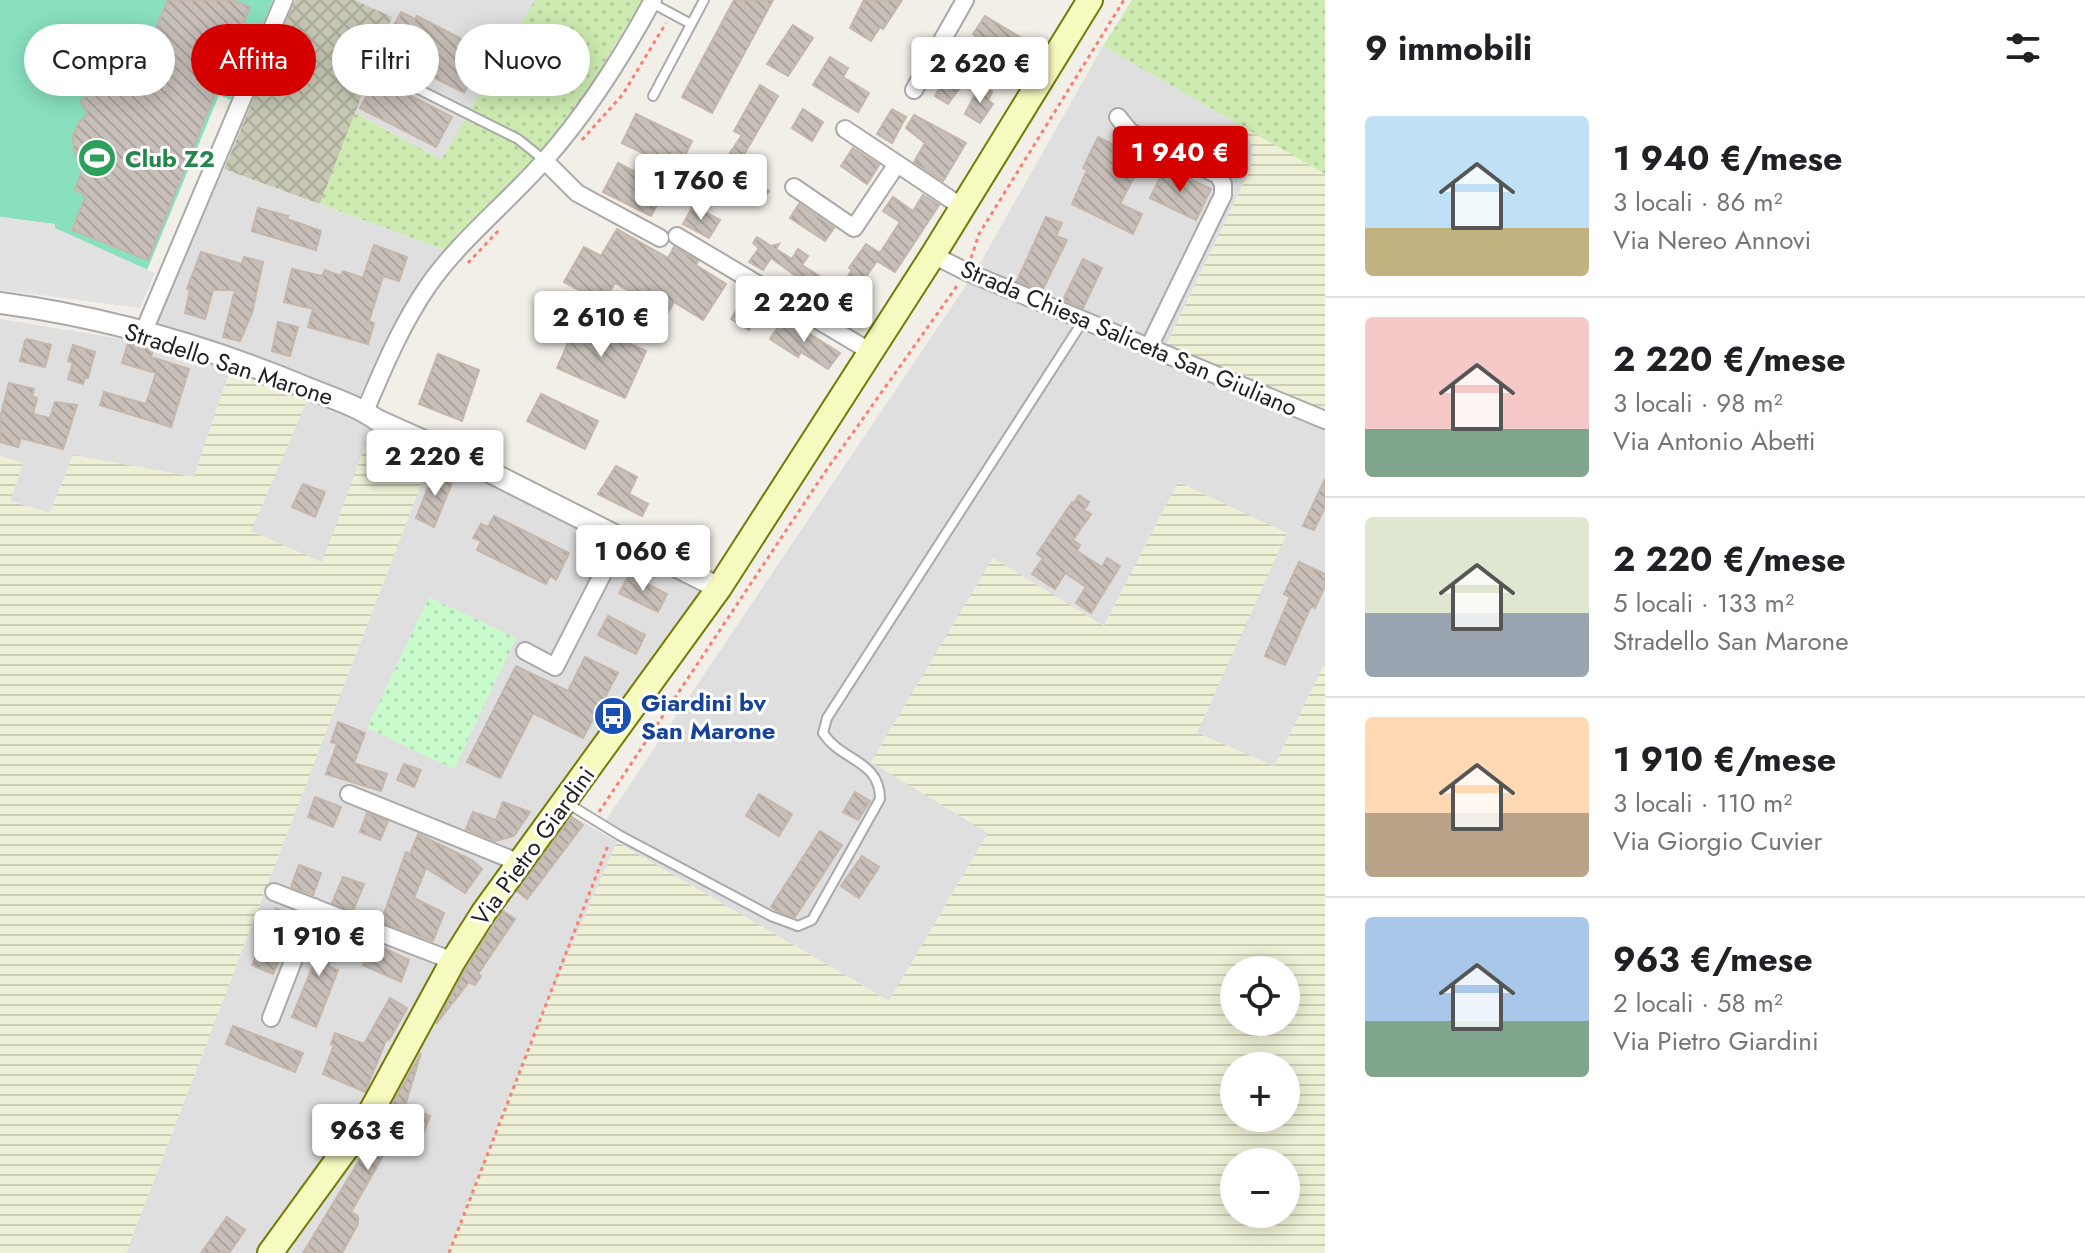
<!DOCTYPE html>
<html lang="it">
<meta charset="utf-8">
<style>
body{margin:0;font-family:Jost,sans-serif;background:#f6f6f6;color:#202124;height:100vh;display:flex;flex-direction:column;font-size:30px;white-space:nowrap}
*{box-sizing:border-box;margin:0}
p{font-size:26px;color:#757577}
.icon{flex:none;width:44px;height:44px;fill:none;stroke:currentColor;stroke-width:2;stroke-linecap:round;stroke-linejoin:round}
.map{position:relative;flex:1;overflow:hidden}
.panel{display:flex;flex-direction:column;background:#fff;width:760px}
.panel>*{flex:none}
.top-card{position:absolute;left:24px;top:24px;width:760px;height:72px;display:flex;gap:16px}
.fabs{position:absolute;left:1220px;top:956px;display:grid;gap:16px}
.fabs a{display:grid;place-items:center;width:80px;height:80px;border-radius:50%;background:#fff;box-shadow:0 4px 20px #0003;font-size:40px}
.price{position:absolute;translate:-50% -68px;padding:0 18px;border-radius:8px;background:#fff;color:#222;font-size:26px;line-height:52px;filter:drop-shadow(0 2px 4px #0008)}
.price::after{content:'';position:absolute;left:50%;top:48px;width:24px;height:18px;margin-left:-12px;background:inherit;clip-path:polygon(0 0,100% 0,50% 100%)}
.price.active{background:#d40000;color:#fff}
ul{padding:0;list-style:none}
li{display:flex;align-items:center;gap:24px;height:200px;padding:0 40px}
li+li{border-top:2px solid #e0e0e0}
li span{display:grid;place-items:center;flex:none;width:224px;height:160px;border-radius:8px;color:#555}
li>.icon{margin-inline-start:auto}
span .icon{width:96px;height:96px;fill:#fffc;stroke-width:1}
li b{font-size:34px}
h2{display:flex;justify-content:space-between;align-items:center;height:96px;padding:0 40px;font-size:34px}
.pill{padding:0 28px;border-radius:36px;background:#fff;box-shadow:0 4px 20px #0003;font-size:28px;line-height:72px}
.pill.active{background:#d40000;color:#fff}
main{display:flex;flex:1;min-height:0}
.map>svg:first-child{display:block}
.residential{fill:#e0dfdf}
.construction{fill:url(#construction-cross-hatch)}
.farmland{fill:url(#farmland-rules);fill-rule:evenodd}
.grass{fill:url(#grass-dots)}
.park{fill:url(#park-dots)}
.pitch{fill:#88e0be}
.parking{fill:#e2e2e2}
.building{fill:url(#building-back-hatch);stroke:#c4b6ab;stroke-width:2}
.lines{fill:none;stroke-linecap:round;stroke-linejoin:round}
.service-casing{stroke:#a9a9a9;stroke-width:12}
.minor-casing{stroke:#a9a9a9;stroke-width:20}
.tertiary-casing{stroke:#a9a9a9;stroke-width:24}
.secondary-casing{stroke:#707d05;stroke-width:28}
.path{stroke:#fa8072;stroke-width:3;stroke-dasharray:4 4;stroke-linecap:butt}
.service{stroke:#fff;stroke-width:8}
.minor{stroke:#fff;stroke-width:16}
.tertiary{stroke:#fff;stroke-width:20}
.secondary{stroke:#f7fabf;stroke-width:24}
.labels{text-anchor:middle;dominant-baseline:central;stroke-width:6;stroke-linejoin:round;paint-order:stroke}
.leisure-label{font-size:24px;font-weight:bold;fill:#27864d;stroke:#fff;text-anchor:start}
.street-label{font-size:24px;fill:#222;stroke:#fff}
.transit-label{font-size:24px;font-weight:bold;fill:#164399;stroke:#fff;text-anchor:start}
</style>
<main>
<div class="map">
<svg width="1325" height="1253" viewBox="0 0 1325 1253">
<defs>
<pattern id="construction-cross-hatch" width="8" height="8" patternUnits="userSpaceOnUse" patternTransform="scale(2)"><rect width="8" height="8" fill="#c7c7b4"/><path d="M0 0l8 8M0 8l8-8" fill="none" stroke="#abab9a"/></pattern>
<pattern id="farmland-rules" width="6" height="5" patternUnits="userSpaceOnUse" patternTransform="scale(2)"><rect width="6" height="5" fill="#eef0d5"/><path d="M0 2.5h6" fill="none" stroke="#ccceb7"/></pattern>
<pattern id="grass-dots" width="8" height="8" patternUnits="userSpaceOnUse" patternTransform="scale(2)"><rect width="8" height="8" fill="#cdebb0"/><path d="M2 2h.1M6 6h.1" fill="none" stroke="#b0c997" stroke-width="1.8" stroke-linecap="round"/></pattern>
<pattern id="park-dots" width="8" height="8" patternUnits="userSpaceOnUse" patternTransform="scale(2)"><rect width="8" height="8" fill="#c8facc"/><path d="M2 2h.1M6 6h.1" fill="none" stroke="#acd6af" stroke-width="1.8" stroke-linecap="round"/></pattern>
<pattern id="building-back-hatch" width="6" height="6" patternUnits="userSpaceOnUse" patternTransform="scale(2)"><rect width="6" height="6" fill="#c7bfb8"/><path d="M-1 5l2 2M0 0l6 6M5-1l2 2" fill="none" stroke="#aba49e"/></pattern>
</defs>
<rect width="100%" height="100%" fill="#f2efe9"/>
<!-- residential -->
<g class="residential">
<polygon points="355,0 535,0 441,160 355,113 392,17"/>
<polygon points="1103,46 1242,126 1252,147 1250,170 1166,345 978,267"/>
<polygon points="224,169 445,250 399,317 349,418 372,428 323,563 251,531 230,371 194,477 73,455 50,513 10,501 23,463 0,456 0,319 146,343"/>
<polygon points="971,278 1325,428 1325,663 1274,766 1197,733 1286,533 1178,482 1104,626 872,762 988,833 889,1001 617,842 538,1024 448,1253 126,1253 433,453 706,593 555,806 616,841 621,830 606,820"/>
</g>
<!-- construction -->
<polygon class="construction" points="295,0 355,0 392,17 320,204 224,169"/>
<!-- farmland -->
<g class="farmland">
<polygon points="1242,126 1325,174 1325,412 1166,345 1250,170 1252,147"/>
<polygon points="230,370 307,401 251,531 322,562 372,428 433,453 126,1253 0,1253 0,456 23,463 10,501 50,513 73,455 194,477"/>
<path d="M1178 482 1287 533 1197 733 1274 766 1325 663V1253H448L538 1024 617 842 889 1001 988 833 871 762 993 558 1104 626ZM1286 970V1022H1234V970ZM1286 1066V1118H1234V1066ZM1234 1162H1286V1214H1234Z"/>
</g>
<!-- grass -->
<g class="grass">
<polygon points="535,0 642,0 566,127 445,250 320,204 355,113 441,160"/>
<polygon points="1132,0 1325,0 1325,174 1103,46"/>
</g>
<!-- park -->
<polygon class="park" points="429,597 516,638 454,769 367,728"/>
<!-- pitch -->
<polygon class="pitch" points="0,0 273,0 231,100 219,95 147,270 54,228 54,224 0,217"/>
<!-- parking -->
<polygon class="parking" points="0,217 55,224 55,228 155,273 140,308 0,290"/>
<!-- building -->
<g class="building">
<polygon points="168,0 232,0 250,7 148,260 72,230 86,195 75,190 83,168 74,150 73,136 78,124 88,114 80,101 92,93 105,90 127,93"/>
<polygon points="734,0 773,0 712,113 682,97"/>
<polygon points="864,0 902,0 883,29 880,27 871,41 850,28"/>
<polygon points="401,12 415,19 417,16 438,27 473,45 471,48 484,55 464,93 381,50"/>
<polygon points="985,16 1028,42 1016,62 1013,59 1008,67 993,60 996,54 989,50 970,75 963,70 982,41 973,34"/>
<polygon points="793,25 813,38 788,76 767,64"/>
<polygon points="830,57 848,68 843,77 869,93 858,112 813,85"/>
<polygon points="947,76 962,85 948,104 935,96"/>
<polygon points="376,78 452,117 436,147 360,108"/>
<polygon points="760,85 778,96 742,158 747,161 740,172 769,191 762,200 740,186 732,198 728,199 708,186 742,135 734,131"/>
<polygon points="980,85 992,92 988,100 993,104 980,123 965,114"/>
<polygon points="803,109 823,122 812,141 792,128"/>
<polygon points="892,109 906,117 892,143 877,134"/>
<polygon points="636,114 692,141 678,170 622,143"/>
<polygon points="914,115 966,143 943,181 914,162 925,143 906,128"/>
<polygon points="1098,137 1143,160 1120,204 1142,214 1133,234 1072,204 1087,170 1083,168"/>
<polygon points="853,148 879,165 867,184 841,166"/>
<polygon points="618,163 666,188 651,216 603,192"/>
<polygon points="1165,167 1211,189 1196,220 1150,198"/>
<polygon points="923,195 939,205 895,272 877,261 854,294 867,302 855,320 838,308 845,297 838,291 852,270 849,268 866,244 880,253 900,222 883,211 893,197 913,211"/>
<polygon points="799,204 834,228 825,241 790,218"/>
<polygon points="693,206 720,220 709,238 683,224"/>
<polygon points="258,208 288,216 287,219 321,231 316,250 252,231"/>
<polygon points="1046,217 1062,223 1056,236 1067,240 1042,291 1017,281"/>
<polygon points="617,229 668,258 674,247 698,261 696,265 726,284 703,320 674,302 666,316 642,302 644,299 615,283 603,303 564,282 584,247 601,256"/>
<polygon points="757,237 771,246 779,244 776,249 792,259 798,249 808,256 802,265 821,277 809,297 790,285 796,276 771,258 763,270 749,262 759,248 753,243"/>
<polygon points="374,245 407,257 399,281 383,276 369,321 374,323 368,344 308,327 313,309 284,302 292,269 322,276 325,270 341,276 343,271 363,278"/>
<polygon points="201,252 242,264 244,257 263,262 252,313 240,341 223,337 235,290 213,290 205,319 185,313 190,290 187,289"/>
<polygon points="1083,259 1102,268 1083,308 1063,300"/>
<polygon points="749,292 766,303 749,330 731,319"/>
<polygon points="784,318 840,353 828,369 801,352 798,357 770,339"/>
<polygon points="578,320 646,351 625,398 557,368"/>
<polygon points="278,322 298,327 290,356 272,351"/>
<polygon points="27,339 51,345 45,367 20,361 25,341"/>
<polygon points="128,343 153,350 151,357 189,369 171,427 100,405 104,392 146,404 156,373 122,363"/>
<polygon points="73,345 95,352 88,378 85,377 83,384 68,379 73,363 68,361"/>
<polygon points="438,354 479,370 462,421 419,404"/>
<polygon points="9,383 34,389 32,396 37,398 33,414 50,418 55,402 77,405 63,449 21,438 18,447 0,442 0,418"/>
<polygon points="541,394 598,421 585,449 527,421"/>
<polygon points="616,466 637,477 629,494 648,504 642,516 598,494"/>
<polygon points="435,470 454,478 434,527 416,518"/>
<polygon points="1325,479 1325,507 1314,530 1303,526"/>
<polygon points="303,484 325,492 315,517 292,507"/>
<polygon points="1079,495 1089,502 1084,510 1091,514 1073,540 1080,545 1077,551 1102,567 1107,558 1120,566 1091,613 1076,603 1086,587 1065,573 1055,589 1032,574 1043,558 1037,554 1072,502 1074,503"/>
<polygon points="494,516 569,553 556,580 550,576 546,584 477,550 481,541 473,538 481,524 488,527"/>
<polygon points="1299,562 1325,574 1325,586 1315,608 1311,606 1285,665 1265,656 1290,597 1284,594"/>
<polygon points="629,575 667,594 658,612 619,593"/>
<polygon points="608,616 645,635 636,654 598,635"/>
<polygon points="585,657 618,673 583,738 533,713 500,778 467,762 516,666 568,691"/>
<polygon points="338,722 365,733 354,763 387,774 381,791 326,774 337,744 331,742"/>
<polygon points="404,764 421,770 414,787 397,780"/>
<polygon points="855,792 870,801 858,820 843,812"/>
<polygon points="759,794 792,814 779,836 746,816"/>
<polygon points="315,797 341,807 333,827 308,817"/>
<polygon points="503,802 530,812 514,836 495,841 466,829 473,812 496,820"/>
<polygon points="367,813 388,821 380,840 360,832"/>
<polygon points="572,817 583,825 527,899 517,891"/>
<polygon points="820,831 842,845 795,917 778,911 771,907"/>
<polygon points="418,834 472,860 482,869 465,893 426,868 414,898 444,913 433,941 381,922 406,852 410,854"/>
<polygon points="862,856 879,867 859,898 841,886"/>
<polygon points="299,865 321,873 313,895 291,887"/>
<polygon points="343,877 364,884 353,911 332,903"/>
<polygon points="276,909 296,917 291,930 282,927 272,951 281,955 273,974 252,965"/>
<polygon points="503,911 515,919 478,974 481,976 475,985 469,982 436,1024 466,969"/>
<polygon points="320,923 342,932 328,966 338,970 316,1027 292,1017 322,944 313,940"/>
<polygon points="373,943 409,960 401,982 363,965"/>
<polygon points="390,998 407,1008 389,1040 387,1038 365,1092 323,1074 334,1045 331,1044 335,1033 364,1044"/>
<polygon points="233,1026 303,1053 295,1072 226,1044"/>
<polygon points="421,1053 405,1106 430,1116 418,1147 393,1138 351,1212 358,1216 358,1224 342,1253 303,1253 379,1128"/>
<polygon points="227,1217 245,1230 229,1253 201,1253"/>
</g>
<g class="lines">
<defs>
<g id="service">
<polyline points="650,2 691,24"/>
<polyline points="394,77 518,139 544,160"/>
<polyline points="653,96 704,0"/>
<path d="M567 803 619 835 771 916 798 926 812 920 880 799C880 760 842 762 823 733L827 718 1083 321"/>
</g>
<g id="minor">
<polyline points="914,90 965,0"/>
<polyline points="1118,117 1130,132 1218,175 1223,184 1223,195 1149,347"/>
<polyline points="845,129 962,207"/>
<polyline points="545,161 577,193 660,238"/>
<polyline points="794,187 854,228 897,164"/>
<polyline points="677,236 871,352"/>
<polyline points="933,255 967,272 1325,420"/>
<polyline points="143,333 284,0"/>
<path d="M365 411C383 369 401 325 428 286 459 241 507 203 544 161 587 113 622 57 653 0"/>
<polyline points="525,651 555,667 621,538"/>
<polyline points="349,794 520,863"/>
<polyline points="274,892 453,961"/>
<polyline points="271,1018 314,907"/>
</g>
<path id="tertiary" d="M0 303C104 317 209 347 305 387 329 397 356 405 377 420L464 459 719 588"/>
<polyline id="secondary" points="270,1253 366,1121 453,961 484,912 719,588 933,255 1090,0"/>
</defs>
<!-- service casing -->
<use href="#service" class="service-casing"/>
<!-- minor casing -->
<use href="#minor" class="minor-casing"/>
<!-- tertiary casing -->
<use href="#tertiary" class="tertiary-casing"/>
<!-- secondary casing -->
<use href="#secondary" class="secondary-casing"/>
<!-- path -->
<g class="path">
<polyline points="582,140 623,94 666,23"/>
<polyline points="971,258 979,234 1124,0"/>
<polyline points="468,263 501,228"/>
<polyline points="599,812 823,475 959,283"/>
<polyline points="449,1253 609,843"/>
</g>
<!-- service -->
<use href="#service" class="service"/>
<!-- minor -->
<use href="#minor" class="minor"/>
<!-- tertiary -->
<use href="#tertiary" class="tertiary"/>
<!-- secondary -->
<use href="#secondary" class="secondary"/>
</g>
<!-- icons -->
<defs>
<symbol id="stadium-disc" viewBox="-11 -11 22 22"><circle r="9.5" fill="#2e9e5b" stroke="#fff"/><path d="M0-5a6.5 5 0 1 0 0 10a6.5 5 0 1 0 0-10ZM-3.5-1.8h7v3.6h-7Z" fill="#fff"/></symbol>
<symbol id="bus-disc" viewBox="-11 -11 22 22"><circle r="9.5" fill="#1a4fb4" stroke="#fff"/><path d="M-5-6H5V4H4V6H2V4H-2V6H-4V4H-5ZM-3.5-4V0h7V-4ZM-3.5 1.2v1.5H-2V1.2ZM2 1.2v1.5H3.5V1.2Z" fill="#fff"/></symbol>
</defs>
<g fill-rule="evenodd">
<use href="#stadium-disc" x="75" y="136" width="44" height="44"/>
<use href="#bus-disc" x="591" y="694" width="44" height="44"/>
</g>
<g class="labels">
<!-- leisure labels -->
<g class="leisure-label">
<text x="125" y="158">Club Z2</text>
</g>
<!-- street labels -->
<g class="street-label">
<text transform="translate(1129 338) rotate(23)">Strada Chiesa Saliceta San Giuliano</text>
<text transform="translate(229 364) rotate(18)">Stradello San Marone</text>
<text transform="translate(533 846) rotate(-54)">Via Pietro Giardini</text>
</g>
<!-- transit labels -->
<g class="transit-label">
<text x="641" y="702">Giardini bv<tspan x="641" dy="28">San Marone</tspan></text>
</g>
</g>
</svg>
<div class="fabs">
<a><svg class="icon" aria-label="locate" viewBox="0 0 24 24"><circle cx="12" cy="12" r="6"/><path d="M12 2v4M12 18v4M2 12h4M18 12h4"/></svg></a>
<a>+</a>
<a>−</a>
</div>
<b class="price" style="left:980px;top:105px">2 620 €</b>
<b class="price active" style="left:1180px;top:194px">1 940 €</b>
<b class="price" style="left:701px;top:222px">1 760 €</b>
<b class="price" style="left:804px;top:344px">2 220 €</b>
<b class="price" style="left:601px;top:359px">2 610 €</b>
<b class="price" style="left:435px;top:498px">2 220 €</b>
<b class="price" style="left:643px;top:593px">1 060 €</b>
<b class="price" style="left:319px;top:978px">1 910 €</b>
<b class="price" style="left:368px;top:1172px">963 €</b>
<div class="top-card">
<a class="pill">Compra</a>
<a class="pill active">Affitta</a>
<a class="pill">Filtri</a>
<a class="pill">Nuovo</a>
</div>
</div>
<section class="panel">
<h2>9 immobili<svg class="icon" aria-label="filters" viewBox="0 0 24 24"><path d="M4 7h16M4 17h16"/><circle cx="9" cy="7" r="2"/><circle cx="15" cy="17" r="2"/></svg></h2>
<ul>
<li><span style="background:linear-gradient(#bfe0f5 70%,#c2b280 0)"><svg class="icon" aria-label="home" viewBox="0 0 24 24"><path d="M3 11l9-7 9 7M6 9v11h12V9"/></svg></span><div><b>1 940 €/mese</b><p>3 locali · 86 m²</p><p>Via Nereo Annovi</p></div></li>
<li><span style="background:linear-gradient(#f6c9c9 70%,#7fa58c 0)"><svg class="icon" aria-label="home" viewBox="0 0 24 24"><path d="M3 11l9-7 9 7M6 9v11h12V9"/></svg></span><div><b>2 220 €/mese</b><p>3 locali · 98 m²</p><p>Via Antonio Abetti</p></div></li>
<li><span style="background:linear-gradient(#dfe7d0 60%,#9aa5b1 0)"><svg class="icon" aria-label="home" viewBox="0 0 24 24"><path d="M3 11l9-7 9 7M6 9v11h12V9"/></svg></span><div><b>2 220 €/mese</b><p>5 locali · 133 m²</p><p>Stradello San Marone</p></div></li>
<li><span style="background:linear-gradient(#ffd9b3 60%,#b9a48a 0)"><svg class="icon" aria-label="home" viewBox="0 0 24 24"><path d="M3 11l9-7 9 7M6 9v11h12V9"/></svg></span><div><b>1 910 €/mese</b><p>3 locali · 110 m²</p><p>Via Giorgio Cuvier</p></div></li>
<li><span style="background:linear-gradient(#a9c7e8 65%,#7fa58c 0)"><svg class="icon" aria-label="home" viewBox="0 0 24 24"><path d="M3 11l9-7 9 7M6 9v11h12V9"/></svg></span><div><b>963 €/mese</b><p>2 locali · 58 m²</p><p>Via Pietro Giardini</p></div></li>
</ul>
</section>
</main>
